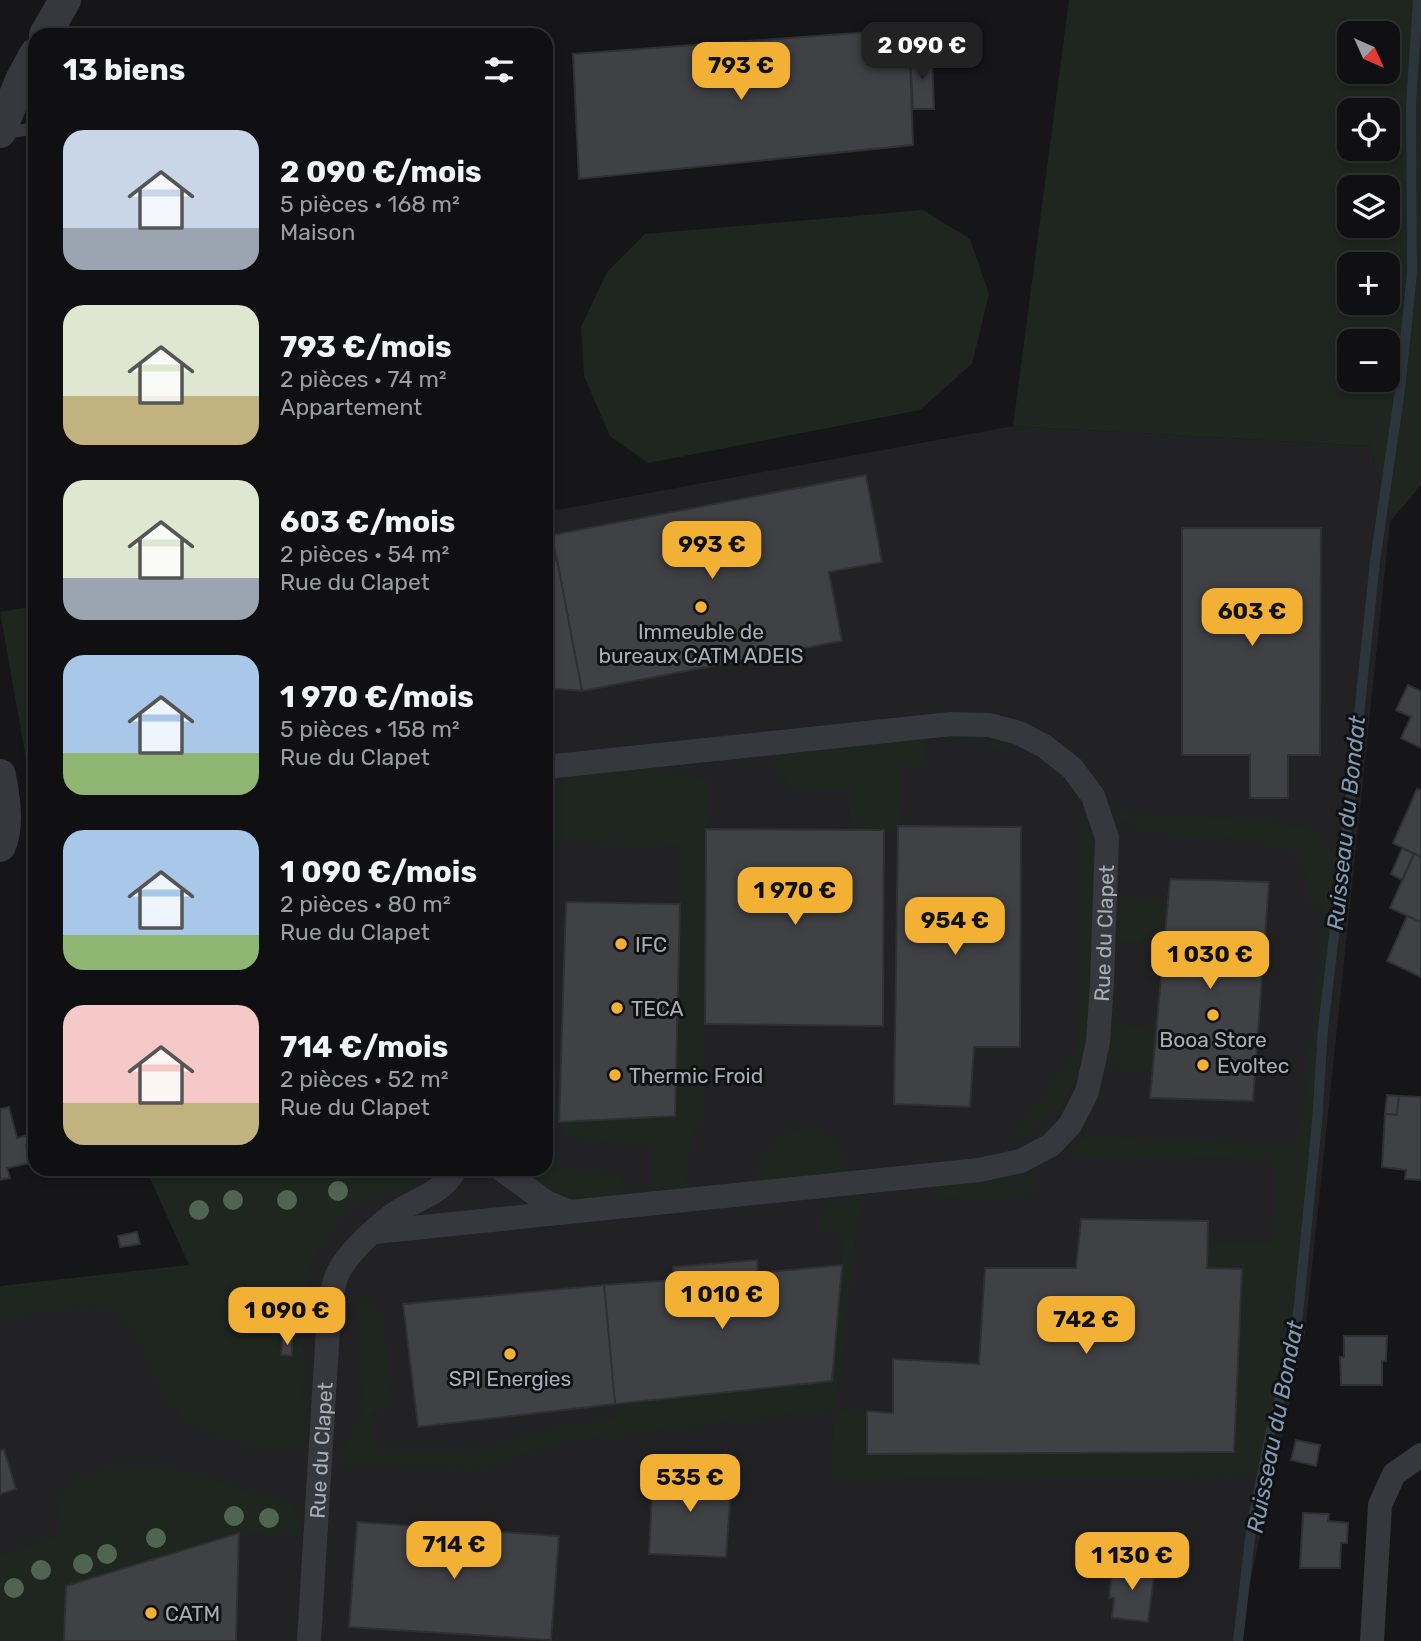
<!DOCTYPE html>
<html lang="fr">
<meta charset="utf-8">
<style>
body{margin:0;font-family:Rubik,sans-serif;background:#1e1e20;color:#f1f3f6;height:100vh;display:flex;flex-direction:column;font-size:26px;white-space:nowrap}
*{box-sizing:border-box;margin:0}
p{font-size:23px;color:#9c9d9f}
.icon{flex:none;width:38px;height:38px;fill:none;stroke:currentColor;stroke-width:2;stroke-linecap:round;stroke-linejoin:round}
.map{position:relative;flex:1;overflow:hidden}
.drawer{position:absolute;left:28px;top:28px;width:525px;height:1148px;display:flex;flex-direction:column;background:#101012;border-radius:21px;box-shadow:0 4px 10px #0003,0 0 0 2px #303032}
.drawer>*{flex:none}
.needle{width:46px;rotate:135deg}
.controls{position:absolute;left:1337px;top:21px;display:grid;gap:14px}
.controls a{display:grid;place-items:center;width:63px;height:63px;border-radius:14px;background:#101012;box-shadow:0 4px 10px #0003,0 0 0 2px #303032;font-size:35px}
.price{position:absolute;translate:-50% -60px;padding:0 16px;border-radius:14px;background:#f2b134;color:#111;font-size:23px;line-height:46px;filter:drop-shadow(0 2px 4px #0008)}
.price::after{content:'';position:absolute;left:50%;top:42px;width:21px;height:16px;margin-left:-10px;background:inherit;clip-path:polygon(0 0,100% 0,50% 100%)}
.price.current{background:#222;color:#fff}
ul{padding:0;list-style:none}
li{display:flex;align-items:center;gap:21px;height:175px;padding:0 35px}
li span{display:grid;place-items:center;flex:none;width:196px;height:140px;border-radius:21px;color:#555}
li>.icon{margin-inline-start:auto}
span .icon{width:84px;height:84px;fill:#fffc;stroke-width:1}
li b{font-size:30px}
h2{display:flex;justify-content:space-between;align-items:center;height:84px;padding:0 35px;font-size:30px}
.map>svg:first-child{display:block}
.built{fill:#222225}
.green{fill:#1e261f;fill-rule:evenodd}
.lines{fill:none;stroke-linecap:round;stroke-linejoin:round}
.stream{stroke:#2c353c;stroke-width:10}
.building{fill:#404145;stroke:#303034;stroke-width:2}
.service{stroke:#37383d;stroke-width:12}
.minor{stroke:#37383d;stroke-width:24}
.tertiary{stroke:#37383d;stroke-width:32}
.tree{fill:#506452}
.poi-dot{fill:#f2b134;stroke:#111113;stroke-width:2.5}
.labels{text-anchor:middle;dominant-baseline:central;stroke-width:6;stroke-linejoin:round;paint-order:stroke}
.poi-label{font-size:21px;fill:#a8adb8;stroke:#111113;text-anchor:start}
.street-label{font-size:21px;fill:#a8adb8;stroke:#111113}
.water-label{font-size:23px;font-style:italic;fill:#7f9bb3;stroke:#111113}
</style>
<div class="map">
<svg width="1421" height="1641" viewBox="0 0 1421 1641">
<rect width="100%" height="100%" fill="#161618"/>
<!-- built -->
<polygon class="built" points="1013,426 1370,446 1390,522 1305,1334 1237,1641 0,1641 0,1286 189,1265 146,1169 546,1169 546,512"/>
<!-- green -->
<g class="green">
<path d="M1069 0H1421V485L1390 522 1370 446 1013 426ZM1349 33H1388V72H1349ZM1349 110H1388V149H1349ZM1349 187H1388V226H1349ZM1349 264H1388V303H1349ZM1349 341H1388V380H1349Z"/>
<polygon points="923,210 970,239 989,294 972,364 920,410 648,463 610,436 584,376 581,327 607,272 645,234"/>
<polygon points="35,606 35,809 0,612"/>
<polygon points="940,733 998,737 1014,750 991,750 991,738 927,739 926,764 901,765 898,826 884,830 849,829 851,789 791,788 766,754"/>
<path d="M627 765 709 779 706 829 704 1116 692 1138 686 1192 661 1194 653 1188V1144C618 1143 546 1149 546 1098H558L560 1122 675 1116 680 847 546 839V792L580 775Z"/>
<polygon points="1080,813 1094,841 1097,858 1087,1041 1077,1076 1060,1108 1039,1127 1006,1147 1080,1046"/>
<path d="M1115 813 1252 819 1307 827 1336 849 1343 868 1295 1344 1262 1474 830 1480 835 1409 556 1443 489 1467 341 1465 340 1453 361 1418 360 1337 355 1301 373 1303 384 1320 393 1409 371 1413 375 1454 398 1451 470 1453 553 1428 617 1417 615 1404 832 1381 842 1265 840 1229 820 1230 819 1214 861 1189 836 1409 867 1411V1454L1234 1452 1242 1269 1207 1268 1208 1242H1274L1275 1160 1063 1155 1083 1137 1095 1136 1299 1145 1326 905 1308 902C1307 889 1307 867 1298 856 1283 836 1190 838 1162 833 1147 830 1131 824 1116 820Z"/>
<polygon points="1120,898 1168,902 1164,944 1118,942"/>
<polygon points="1109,1023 1156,1027 1152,1069 1107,1065"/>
<path d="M802 1128 819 1129 844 1150 848 1177 753 1182C763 1153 768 1134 802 1128Z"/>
<path d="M546 1156 570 1170 619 1176 623 1180 625 1187 616 1198C573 1200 555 1197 520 1169H546Z"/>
<path d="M146 1169H434L411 1187 355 1203 333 1227 311 1267 303 1296 304 1446C289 1447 270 1452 255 1449 244 1447 189 1424 182 1417 146 1385 151 1318 96 1307 75 1302 22 1315 0 1320V1286L189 1265Z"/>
<polygon points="1036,1172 1037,1194 946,1199 927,1187"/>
<path d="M151 1467 183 1470 293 1505 300 1518 299 1538 239 1533 67 1586 64 1641H0V1555L61 1534C60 1526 56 1515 57 1506 62 1466 122 1468 151 1467Z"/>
</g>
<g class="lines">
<!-- stream -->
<polyline class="stream" points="1238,1641 1251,1530 1262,1474 1270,1434 1295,1344 1317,1122 1323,1028 1350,801 1375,561 1400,390 1412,273 1411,105 1418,0"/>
</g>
<!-- building -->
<g class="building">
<polygon points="909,29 913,145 579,179 573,54"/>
<polygon points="910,56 932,56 934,109 913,109"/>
<polygon points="866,475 882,562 829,572 842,641 582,691 552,535"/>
<polygon points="1182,528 1321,528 1320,755 1288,755 1288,798 1250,798 1250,755 1182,755"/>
<polygon points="546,559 557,560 582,691 546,688"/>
<polygon points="1408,685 1421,691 1421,748 1401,738 1411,717 1396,710"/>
<polygon points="1417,789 1421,790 1421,857 1393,843"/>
<polygon points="898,826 1021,827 1020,1047 974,1047 970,1107 894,1104"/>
<polygon points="706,829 884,830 883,1026 705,1024"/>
<polygon points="1402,848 1414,854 1402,880 1391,874"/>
<polygon points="1414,854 1421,857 1421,922 1390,908"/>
<polygon points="1170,879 1269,882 1253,1101 1150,1098"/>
<polygon points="566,902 680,904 675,1116 559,1122"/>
<polygon points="1407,916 1421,922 1421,977 1387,961"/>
<polygon points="1387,1095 1399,1096 1397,1115 1385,1114"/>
<polygon points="1399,1096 1421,1097 1421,1180 1405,1179 1406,1170 1382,1167 1385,1114 1397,1115"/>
<polygon points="9,1107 17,1138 31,1134 34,1143 26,1145 30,1163 7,1168 10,1178 0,1180 0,1109"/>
<polygon points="1081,1219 1208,1221 1207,1268 1242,1269 1234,1452 867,1454 867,1411 893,1413 893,1359 979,1364 985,1268 1076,1268"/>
<polygon points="137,1232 140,1244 120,1247 118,1236"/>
<polygon points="757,1260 758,1273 842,1265 832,1381 615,1404 604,1285 675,1280 673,1267"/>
<polygon points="604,1285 615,1404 418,1427 403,1304"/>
<polygon points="1344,1336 1387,1336 1386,1361 1382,1361 1382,1385 1341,1385 1340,1357 1344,1357"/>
<polygon points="282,1337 292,1338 292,1356 281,1355"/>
<polygon points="1296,1440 1320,1445 1316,1466 1291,1460"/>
<polygon points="4,1449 16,1489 0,1494 0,1451"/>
<polygon points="653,1471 732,1475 726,1557 649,1554"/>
<polygon points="1303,1513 1329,1514 1328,1521 1348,1523 1347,1543 1341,1543 1340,1568 1300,1568"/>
<polygon points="357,1522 559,1536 551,1640 349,1627"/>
<polygon points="239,1533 236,1641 64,1641 66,1586"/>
<polygon points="1113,1564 1155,1569 1148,1622 1112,1618 1114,1598 1109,1598"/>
</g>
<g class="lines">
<!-- service -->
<polyline class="service" points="1,134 35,128"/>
<!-- minor -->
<g class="minor">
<polyline points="501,1169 546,1202 568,1211"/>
<path id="s1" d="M374 1232 979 1170 1021 1161 1051 1145 1070 1125 1087 1092 1098 1042 1102 983 1107 838 1093 796 1072 768 1044 746 1019 733 989 725 951 724 546 767"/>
<path id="s2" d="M309 1641 328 1328C330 1311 330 1292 337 1275 347 1252 387 1216 409 1205 427 1196 446 1188 455 1169"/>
<polyline points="1372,1641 1380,1505 1394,1474 1421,1455"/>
</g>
<!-- tertiary -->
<g class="tertiary">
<polyline points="45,35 65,0"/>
<polyline points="0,132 21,80 35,54"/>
<path d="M0 775C4 797 9 825 0 846"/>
</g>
</g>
<!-- trees -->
<g class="tree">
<circle cx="338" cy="1191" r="10"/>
<circle cx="233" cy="1200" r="10"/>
<circle cx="287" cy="1200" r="10"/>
<circle cx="199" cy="1210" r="10"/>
<circle cx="234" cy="1516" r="10"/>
<circle cx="269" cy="1518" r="10"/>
<circle cx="156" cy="1538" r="10"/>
<circle cx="107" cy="1554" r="10"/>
<circle cx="83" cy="1564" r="10"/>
<circle cx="41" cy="1570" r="10"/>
<circle cx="14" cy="1588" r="10"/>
</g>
<!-- markers -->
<g class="poi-dot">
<circle cx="701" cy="607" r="7"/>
<circle cx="621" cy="944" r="7"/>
<circle cx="617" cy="1008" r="7"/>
<circle cx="1213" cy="1015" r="7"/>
<circle cx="1203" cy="1065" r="7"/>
<circle cx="615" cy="1075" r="7"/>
<circle cx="510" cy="1354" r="7"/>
<circle cx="151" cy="1613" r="7"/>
</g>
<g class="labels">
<!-- poi labels -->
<g class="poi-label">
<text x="701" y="631" text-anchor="middle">Immeuble de<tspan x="701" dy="24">bureaux CATM ADEIS</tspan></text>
<text x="635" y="944">IFC</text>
<text x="631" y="1008">TECA</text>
<text x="1213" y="1039" text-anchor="middle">Booa Store</text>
<text x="1217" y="1065">Evoltec</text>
<text x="629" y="1075">Thermic Froid</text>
<text x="510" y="1378" text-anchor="middle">SPI Energies</text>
<text x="165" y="1613">CATM</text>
</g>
<!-- street labels -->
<g class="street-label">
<text stroke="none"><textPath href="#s1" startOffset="910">Rue du Clapet</textPath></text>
<text stroke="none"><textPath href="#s2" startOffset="191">Rue du Clapet</textPath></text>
</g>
<!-- water labels -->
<g class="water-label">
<text transform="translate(1346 823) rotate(-84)">Ruisseau du Bondat</text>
<text transform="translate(1275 1427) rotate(-79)">Ruisseau du Bondat</text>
</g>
</g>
</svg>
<div class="controls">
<a><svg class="needle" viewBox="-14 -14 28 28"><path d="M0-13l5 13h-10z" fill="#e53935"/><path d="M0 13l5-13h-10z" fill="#9c9d9f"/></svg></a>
<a><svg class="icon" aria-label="locate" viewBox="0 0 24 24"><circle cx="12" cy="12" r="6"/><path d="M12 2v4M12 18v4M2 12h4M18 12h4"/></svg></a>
<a><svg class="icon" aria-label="layers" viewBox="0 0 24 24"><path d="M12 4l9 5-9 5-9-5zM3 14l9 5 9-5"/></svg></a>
<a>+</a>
<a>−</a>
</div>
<b class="price current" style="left:922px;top:82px">2 090 €</b>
<b class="price" style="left:741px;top:102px">793 €</b>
<b class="price" style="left:712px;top:581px">993 €</b>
<b class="price" style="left:1252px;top:648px">603 €</b>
<b class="price" style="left:795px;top:927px">1 970 €</b>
<b class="price" style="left:955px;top:957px">954 €</b>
<b class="price" style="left:1210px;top:991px">1 030 €</b>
<b class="price" style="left:722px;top:1331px">1 010 €</b>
<b class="price" style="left:287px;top:1347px">1 090 €</b>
<b class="price" style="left:1086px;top:1356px">742 €</b>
<b class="price" style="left:690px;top:1514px">535 €</b>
<b class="price" style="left:454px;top:1581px">714 €</b>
<b class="price" style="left:1132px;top:1592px">1 130 €</b>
<section class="drawer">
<h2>13 biens<svg class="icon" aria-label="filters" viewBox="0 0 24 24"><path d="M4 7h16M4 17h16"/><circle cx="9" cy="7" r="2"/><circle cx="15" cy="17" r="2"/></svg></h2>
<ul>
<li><span style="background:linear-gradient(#c9d6e8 70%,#9aa5b1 0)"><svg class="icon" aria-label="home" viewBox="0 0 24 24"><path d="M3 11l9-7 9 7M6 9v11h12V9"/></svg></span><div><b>2 090 €/mois</b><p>5 pièces · 168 m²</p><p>Maison</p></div></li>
<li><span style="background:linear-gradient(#dfe7d0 65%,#c2b280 0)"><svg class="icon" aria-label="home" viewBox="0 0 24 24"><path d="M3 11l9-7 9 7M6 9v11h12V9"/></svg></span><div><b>793 €/mois</b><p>2 pièces · 74 m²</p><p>Appartement</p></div></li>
<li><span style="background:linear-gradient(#dfe7d0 70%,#9aa5b1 0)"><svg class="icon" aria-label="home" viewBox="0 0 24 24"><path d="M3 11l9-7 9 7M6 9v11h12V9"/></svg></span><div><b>603 €/mois</b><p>2 pièces · 54 m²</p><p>Rue du Clapet</p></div></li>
<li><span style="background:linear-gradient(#a9c7e8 70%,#8fb573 0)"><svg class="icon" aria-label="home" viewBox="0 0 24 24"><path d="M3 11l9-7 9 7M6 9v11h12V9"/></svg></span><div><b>1 970 €/mois</b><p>5 pièces · 158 m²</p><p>Rue du Clapet</p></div></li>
<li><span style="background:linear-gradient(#a9c7e8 75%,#8fb573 0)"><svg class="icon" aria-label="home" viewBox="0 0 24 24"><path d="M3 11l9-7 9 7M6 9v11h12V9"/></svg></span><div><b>1 090 €/mois</b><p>2 pièces · 80 m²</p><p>Rue du Clapet</p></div></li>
<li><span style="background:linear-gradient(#f6c9c9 70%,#c2b280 0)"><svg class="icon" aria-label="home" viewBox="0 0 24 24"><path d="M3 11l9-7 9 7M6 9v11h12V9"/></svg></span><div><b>714 €/mois</b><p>2 pièces · 52 m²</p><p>Rue du Clapet</p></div></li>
</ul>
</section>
</div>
